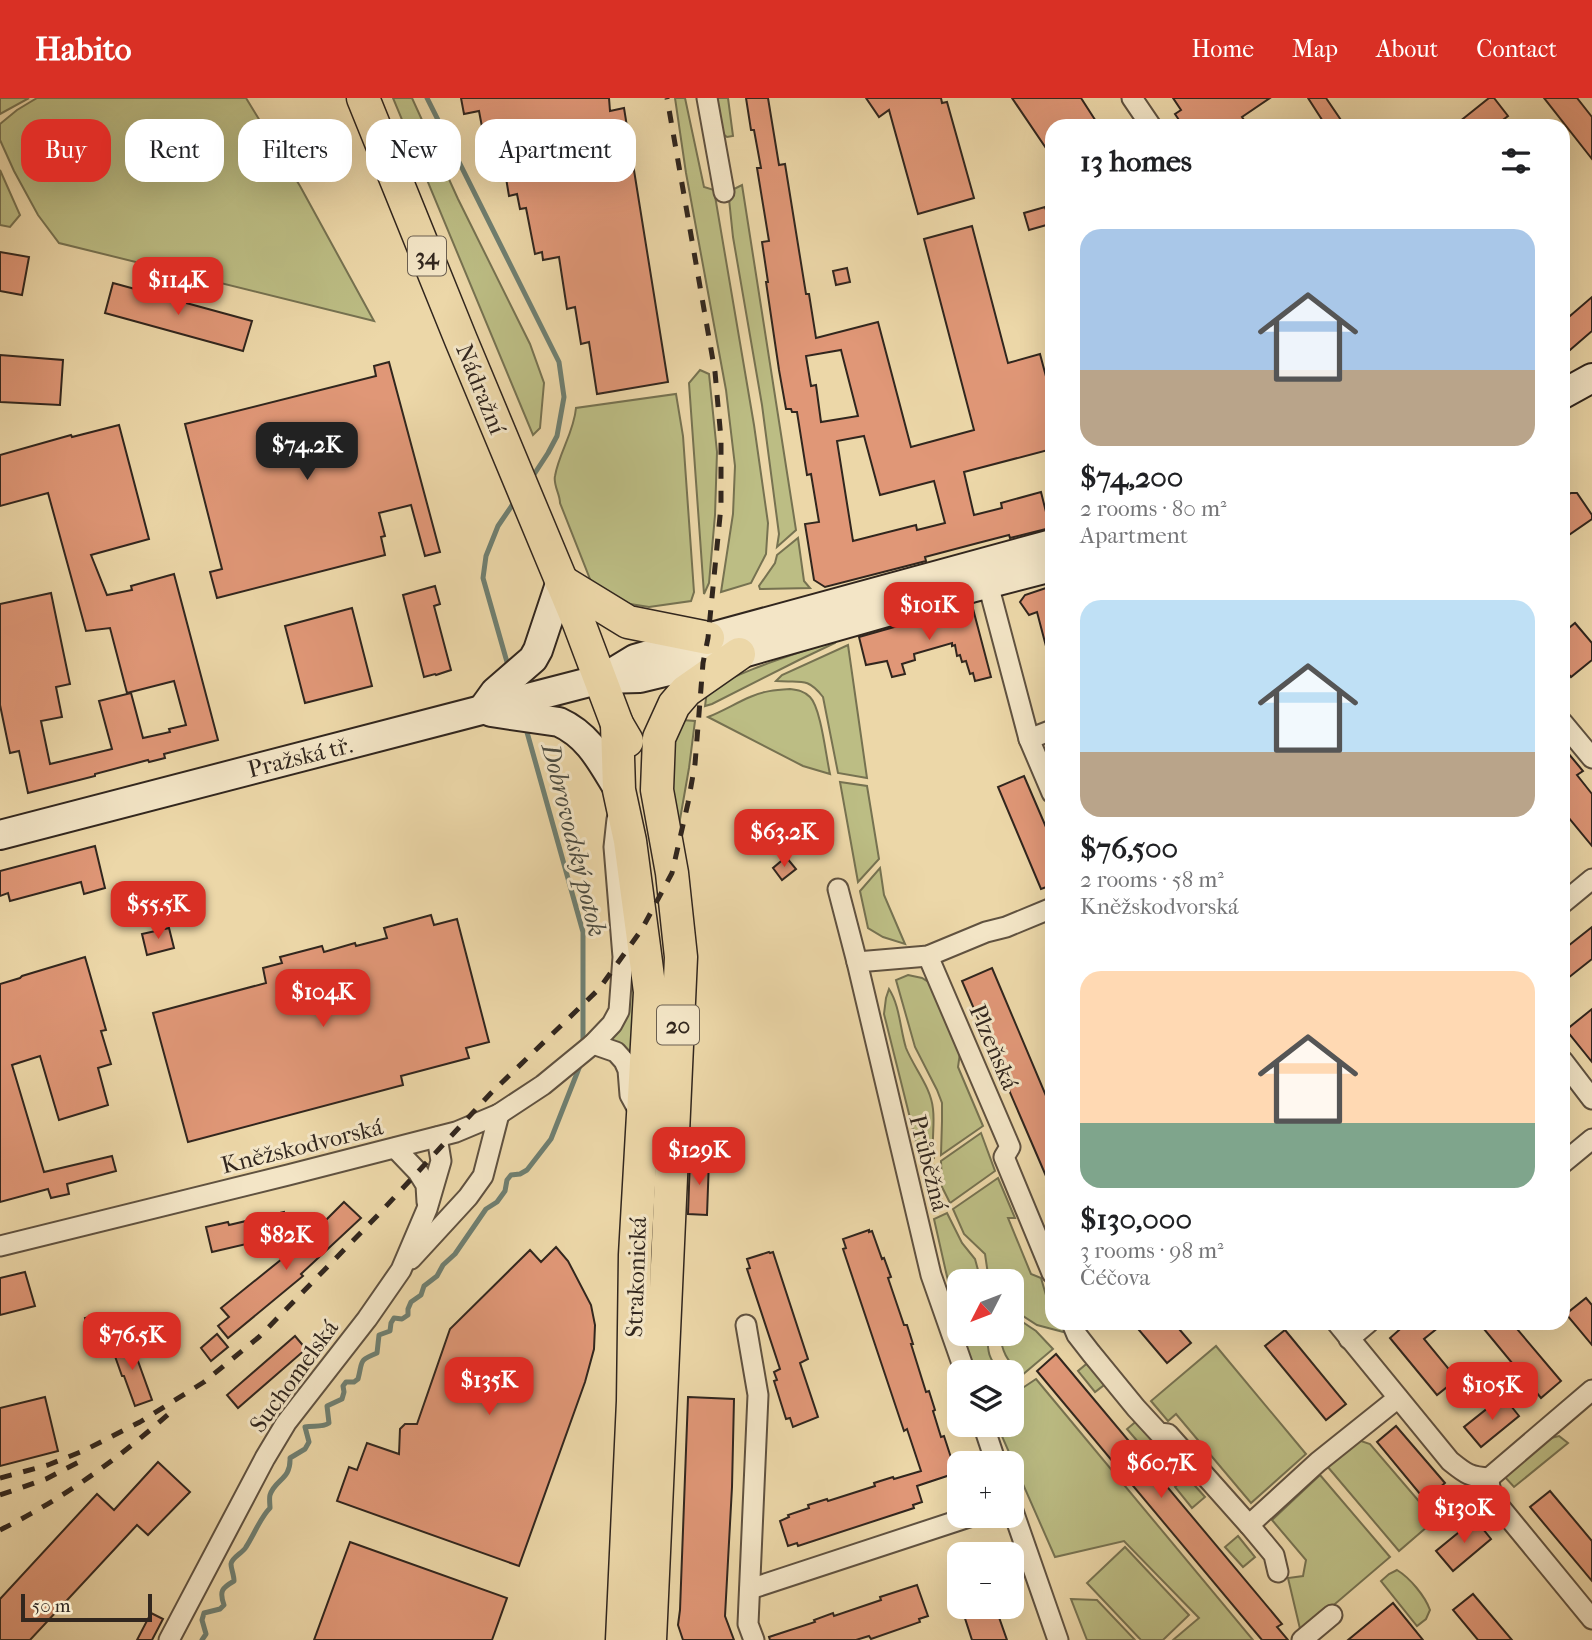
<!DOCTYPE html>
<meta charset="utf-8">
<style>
body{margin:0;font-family:"IM FELL French Canon",serif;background:#f6f6f6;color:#202124;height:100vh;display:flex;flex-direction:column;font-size:26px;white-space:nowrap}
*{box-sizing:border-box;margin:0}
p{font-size:23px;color:#757577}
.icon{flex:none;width:38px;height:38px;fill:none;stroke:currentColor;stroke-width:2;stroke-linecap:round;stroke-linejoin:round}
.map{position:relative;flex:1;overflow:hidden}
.drawer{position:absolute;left:1045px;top:21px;width:525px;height:1211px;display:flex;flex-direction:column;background:#fff;border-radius:21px;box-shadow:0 7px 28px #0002}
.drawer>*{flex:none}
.banner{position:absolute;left:21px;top:21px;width:665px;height:63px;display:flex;gap:14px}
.needle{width:46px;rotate:228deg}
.controls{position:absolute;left:947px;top:1171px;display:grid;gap:14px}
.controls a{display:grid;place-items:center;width:77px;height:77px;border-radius:14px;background:#fff;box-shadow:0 7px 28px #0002;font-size:35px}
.scale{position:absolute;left:21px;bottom:18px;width:131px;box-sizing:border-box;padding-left:7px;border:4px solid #31261e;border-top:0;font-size:19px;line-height:24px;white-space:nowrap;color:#31261e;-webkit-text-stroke:5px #f3e5c6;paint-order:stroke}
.price{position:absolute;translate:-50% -60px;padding:0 16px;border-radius:14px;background:#d93025;color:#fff;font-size:23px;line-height:46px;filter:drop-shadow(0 2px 4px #0008)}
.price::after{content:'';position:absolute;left:50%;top:42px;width:21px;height:16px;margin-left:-10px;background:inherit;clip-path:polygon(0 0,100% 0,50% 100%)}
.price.on{background:#222;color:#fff}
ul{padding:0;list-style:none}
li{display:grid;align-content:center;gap:14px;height:371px;padding:0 35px}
li span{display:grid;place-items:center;height:217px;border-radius:21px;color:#555}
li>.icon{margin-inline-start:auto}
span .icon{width:126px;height:126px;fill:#fffc;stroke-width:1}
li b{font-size:30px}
h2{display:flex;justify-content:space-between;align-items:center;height:84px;padding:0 35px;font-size:30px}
.pill{padding:0 24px;border-radius:21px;background:#fff;box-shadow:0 7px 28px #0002;font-size:24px;line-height:63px}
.pill.on{background:#d93025;color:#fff}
header{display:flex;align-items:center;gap:42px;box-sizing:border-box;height:98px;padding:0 35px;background:#d93025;color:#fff}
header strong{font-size:33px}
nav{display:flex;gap:38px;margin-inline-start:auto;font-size:24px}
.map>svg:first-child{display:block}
.green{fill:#bcbd84;stroke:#767251;stroke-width:2}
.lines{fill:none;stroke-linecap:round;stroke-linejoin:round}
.stream{stroke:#6f7f71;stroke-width:5}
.building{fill:#e09777;stroke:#31261e;stroke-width:2;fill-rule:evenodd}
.street-casing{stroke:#605240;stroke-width:23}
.secondary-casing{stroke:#31261e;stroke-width:32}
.primary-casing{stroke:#31261e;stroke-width:35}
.street{stroke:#f3e5c6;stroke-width:19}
.secondary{stroke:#f3e5c6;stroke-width:28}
.primary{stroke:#ecd7a8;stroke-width:32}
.rail{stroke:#31261e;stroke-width:5;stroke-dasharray:12 12;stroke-linecap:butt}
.labels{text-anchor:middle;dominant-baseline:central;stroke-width:6;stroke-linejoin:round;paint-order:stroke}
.shield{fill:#f3e5c6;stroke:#6b5f50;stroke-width:2}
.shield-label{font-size:23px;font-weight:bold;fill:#31261e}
.street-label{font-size:24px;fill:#31261e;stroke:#f3e5c6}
.water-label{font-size:26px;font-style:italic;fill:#4b4b41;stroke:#f3e5c6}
</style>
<header>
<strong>Habito</strong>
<nav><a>Home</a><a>Map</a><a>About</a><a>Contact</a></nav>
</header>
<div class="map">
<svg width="1592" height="1542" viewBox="0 0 1592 1542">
<rect width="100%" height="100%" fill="#ecd7a8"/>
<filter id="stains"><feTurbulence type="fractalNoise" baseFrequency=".00286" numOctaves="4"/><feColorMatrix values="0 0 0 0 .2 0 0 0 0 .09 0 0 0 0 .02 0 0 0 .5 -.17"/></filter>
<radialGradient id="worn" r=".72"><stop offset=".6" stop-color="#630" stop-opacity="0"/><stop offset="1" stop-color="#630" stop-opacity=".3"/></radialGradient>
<!-- green -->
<g class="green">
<polygon points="0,0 29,0 0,16"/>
<polygon points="37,0 246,0 300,88 374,223 59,145 38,117 14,73 0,42 0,26 17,12"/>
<polygon points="393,0 412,0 458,101 530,246 544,285 540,330 533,337"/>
<polygon points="675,0 685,0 704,89 714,92 754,327 768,425 766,456 751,485 721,494 733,416 735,368 726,292 686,75"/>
<polygon points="716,0 728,0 733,38 727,39 723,36"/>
<polygon points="0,72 20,117 10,129 0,127"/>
<polygon points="742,87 796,432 777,449 779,436 762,307 733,139 729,101 730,93"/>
<polygon points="700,272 709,276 717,354 715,417 709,485 704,496 689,285"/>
<path d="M676 296 683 338 694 494 691 503 649 509 624 505 601 497 590 481 560 405C560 396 553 387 555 378 559 355 574 334 576 310Z"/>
<polygon points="798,440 804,483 810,490 760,491 759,488 775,465 777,457"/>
<path d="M838 541 835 545 799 562 712 606 705 608 707 593C748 569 795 557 838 541Z"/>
<path d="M848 547 867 680 838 675 823 599C807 578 800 585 776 583L782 577Z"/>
<path d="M790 591C798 592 804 593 810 599 821 610 826 659 830 676L803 668 708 619C723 613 736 605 750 599 762 593 776 592 790 591Z"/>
<path d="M682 622 695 623 689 670 679 727C672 694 663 652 682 622Z"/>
<polygon points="840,684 867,688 879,761 858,784"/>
<polygon points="880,770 884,797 905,846 883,839 868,830 860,793"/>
<polygon points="636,819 637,992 607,943"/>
<polygon points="908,877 922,880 930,885 961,948 958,969 983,1028 941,1057 942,1023 942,1005 937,992 915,949 896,882"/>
<path d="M889 891C900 908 900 931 906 950 914 970 931 989 933 1011 935 1027 931 1044 934 1060L922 1068 884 916 886 900Z"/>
<polygon points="981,1035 995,1073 950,1105 942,1089 941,1063"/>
<polygon points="934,1068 936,1088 927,1091 923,1074"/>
<polygon points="998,1080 1015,1120 1008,1120 1031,1176 1041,1180 1052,1218 1052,1225 1069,1225 1067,1235 1037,1227 1012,1211 1012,1183 989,1183 985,1156 964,1136 953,1111"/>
<polygon points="938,1094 945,1109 932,1114 928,1097"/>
<polygon points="947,1115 962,1145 975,1161 981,1183 959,1183 959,1207 953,1205 934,1121"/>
<path d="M1012 1217 1036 1233 1053 1251 1021 1278C1008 1262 1002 1256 1000 1236H1012Z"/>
<path d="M962 1236H987C988 1255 988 1259 1000 1274H975Z"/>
<polygon points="1216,1248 1306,1356 1251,1405 1176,1316 1168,1323 1151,1303"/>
<polygon points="1090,1263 1108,1284 1095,1294 1078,1273"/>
<polygon points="1036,1281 1253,1542 1173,1542 1199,1520 1124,1443 1055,1459 997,1327 1012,1326 1012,1297"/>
<polygon points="1139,1321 1157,1342 1145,1352 1127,1331"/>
<polygon points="1559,1338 1568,1345 1514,1389 1504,1378 1551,1340"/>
<polygon points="1358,1342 1370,1346 1435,1422 1399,1453 1327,1368"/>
<polygon points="1320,1377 1390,1459 1301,1535 1288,1480 1303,1478 1306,1462 1272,1422"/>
<polygon points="1187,1379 1205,1399 1192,1410 1175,1389"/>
<polygon points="1238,1438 1255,1459 1243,1469 1225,1449"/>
<polygon points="1125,1449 1189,1517 1163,1542 1141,1542 1087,1485"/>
<path d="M1397 1472C1410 1480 1425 1498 1430 1512L1426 1521 1417 1528 1381 1483 1389 1476Z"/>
<polygon points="1071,1501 1097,1502 1135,1542 1087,1542"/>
</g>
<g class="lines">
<!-- stream -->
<g class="stream">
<polyline points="427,0 559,264 564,299 557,338 548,355 531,381"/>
<polyline points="509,571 483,480 486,458 498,428 515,403"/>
<polyline points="525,627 583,834 583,949"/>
<path d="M202 1542 206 1536 202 1522 204 1515 220 1511 224 1507C219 1493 222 1490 234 1483 234 1477 231 1471 231 1466 232 1459 243 1455 246 1449 254 1437 260 1420 270 1410 270 1407 269 1400 270 1397 275 1381 291 1382 290 1360L305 1351 309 1344 305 1329C313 1327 322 1330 329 1325L327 1308 342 1301 344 1294 343 1288 346 1284H354L358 1281C363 1262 358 1263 377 1255L379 1237 390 1233 391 1225 394 1220 402 1221 408 1217V1211L411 1204 421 1197 424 1188 437 1178 443 1167 455 1156 486 1111 497 1104 505 1093 507 1082 511 1077 520 1076 527 1072 551 1041 581 965"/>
</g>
</g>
<!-- building -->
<g class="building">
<polygon points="461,0 609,0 610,13 624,10 668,284 597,296 589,244 581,246 575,209 567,211 559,159 543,162 542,154 535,156 526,110 520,111 517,96 509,98 503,62 496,63 493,49 486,50 479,13 464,16"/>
<path d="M746 0H768L779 67 785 66 806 196H809L816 240 878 224 911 349 974 332 924 141 972 128 1008 265 1040 256 1052 301V351L964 374 974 417 1002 410 1001 405 1041 394 1050 430 1010 440 1009 437 978 445 925 459 926 463 825 489 814 482 805 426 819 424 811 376 807 377 797 314H792L791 311H786L779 272 766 184H768L762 144 769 143 757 70H761L754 32H751ZM841 252 858 318 821 324 816 287 811 288 806 258ZM864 338 880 397 934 383 945 425 917 432 916 427 853 443 837 343Z"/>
<polygon points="866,0 941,0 942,5 947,4 974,100 918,116 889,12 879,19"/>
<polygon points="1012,0 1081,0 1099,28 1052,28 1052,59"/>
<polygon points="1173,0 1270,0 1242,19 1248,28 1183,28 1175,16 1181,12"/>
<polygon points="1308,0 1326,0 1345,28 1326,28"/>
<polygon points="1489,0 1494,0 1508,18 1495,28 1454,28"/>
<polygon points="1544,0 1577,0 1592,19 1592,61"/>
<polygon points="1045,109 1050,126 1029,132 1024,115"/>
<polygon points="0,154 29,159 22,197 0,193"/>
<polygon points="847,170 850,184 836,187 833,173"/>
<polygon points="113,185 252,223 243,253 105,215"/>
<polygon points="1592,199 1592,233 1563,258 1563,224"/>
<polygon points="0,257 63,262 60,307 0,304"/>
<polygon points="389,264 440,454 425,458 411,407 379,415 385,438 381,439 385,457 217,500 210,474 222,471 185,326 376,278 374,268"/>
<polygon points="119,327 149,441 91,457 107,497 132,492 131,488 174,476 218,642 164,656 165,660 149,664 148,662 95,676 95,678 28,695 19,653 10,655 0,607 0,506 51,495 70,586 56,589 62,619 41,623 50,666 112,651 99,603 131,595 143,640 170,634 169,631 186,627 174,583 127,595 110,530 86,533 48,395 0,408 0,357 71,337 72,339"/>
<polygon points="1571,395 1577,395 1592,417 1592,421 1563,441 1563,407 1566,398"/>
<polygon points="435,488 440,506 434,508 451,572 436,577 435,576 424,579 403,497"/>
<polygon points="1052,488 1052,552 1047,552 1037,514 1029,517 1020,504 1025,497"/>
<polygon points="972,507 991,579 975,583 973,575 970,576 966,563 962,564 960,557 957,558 955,547 952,548 952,545 914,556 915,562 902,566 905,576 892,579 887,563 866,567 859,539"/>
<polygon points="352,510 372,588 305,605 285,528"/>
<polygon points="1575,525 1592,545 1592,562 1571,579 1563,570 1563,535"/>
<polygon points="1563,649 1583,673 1577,677 1592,696 1592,748 1563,713"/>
<polygon points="1024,678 1052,743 1052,787 1041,791 998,689"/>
<polygon points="95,748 105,790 84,796 81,784 10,803 8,795 0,798 0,773"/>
<polygon points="786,759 796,771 782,782 773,770"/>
<polygon points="431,817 434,827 457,821 489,944 466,950 469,960 401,978 403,987 188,1044 153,915 266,885 263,870 282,865 280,859 322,848 324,854 355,845 356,848 387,840 384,830"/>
<polygon points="1592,829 1592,861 1563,884 1563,852"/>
<polygon points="169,830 174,850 147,857 142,836"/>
<polygon points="85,859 106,932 101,933 111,966 98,970 108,1007 59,1022 40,958 12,967 44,1074 112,1058 116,1073 67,1086 69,1096 51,1100 48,1091 0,1104 0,886 20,880 22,878"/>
<polygon points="992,870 1052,1012 1052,1092 962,883"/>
<polygon points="1592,911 1592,964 1566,932"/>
<polygon points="690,1061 709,1061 707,1117 688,1116"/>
<polygon points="344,1104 361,1120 301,1176 303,1178 228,1240 218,1228 229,1219 221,1210 293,1152 294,1157 324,1127 320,1128"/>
<polygon points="284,1114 289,1136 212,1154 206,1129 228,1124 229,1127"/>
<polygon points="869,1132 869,1134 872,1133 882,1161 884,1160 891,1179 888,1180 904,1227 907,1227 913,1246 911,1246 926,1294 929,1293 935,1312 933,1313 941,1339 944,1338 956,1375 917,1388 922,1404 913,1407 914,1410 798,1448 797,1445 788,1448 780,1423 789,1419 788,1417 809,1410 808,1407 827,1401 828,1403 875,1388 874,1385 893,1379 894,1381 921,1373 907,1331 904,1333 843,1151 846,1150 843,1141"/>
<polygon points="556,1149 568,1163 591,1207 595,1227 594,1251 585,1284 519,1468 337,1403 349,1369 357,1372 367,1345 399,1356 400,1331 405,1326 417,1326 450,1231 530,1152 541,1164"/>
<polygon points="769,1154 770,1155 773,1154 808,1261 800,1265 818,1319 793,1329 790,1320 786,1321 774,1283 777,1282 774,1274 780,1271 747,1171 750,1170 747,1161"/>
<polygon points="25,1174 35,1208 0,1217 0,1180"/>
<polygon points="1586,1200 1592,1207 1592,1247 1566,1216"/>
<polygon points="100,1217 104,1234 89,1238 85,1220"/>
<polygon points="1133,1225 1174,1225 1191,1245 1167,1265"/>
<polygon points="1407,1225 1444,1225 1424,1241 1457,1281 1437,1297 1390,1240"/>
<polygon points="1479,1225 1512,1225 1561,1283 1541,1300"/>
<polygon points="1285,1232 1346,1306 1326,1322 1265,1248"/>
<polygon points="217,1236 228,1249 211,1263 201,1250"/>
<polygon points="295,1238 306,1251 238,1310 227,1297"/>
<polygon points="130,1241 152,1302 135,1308 124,1278 122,1278 111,1247"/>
<polygon points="1056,1256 1282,1526 1277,1529 1288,1542 1262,1542 1037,1273"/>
<polygon points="1503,1298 1519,1318 1481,1349 1464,1329"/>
<polygon points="45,1299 58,1353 0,1368 0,1310"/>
<polygon points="688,1299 734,1301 732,1389 725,1518 734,1542 683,1542 678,1527 680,1512"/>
<polygon points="1396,1328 1445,1385 1425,1402 1377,1344"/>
<polygon points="158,1364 190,1394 148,1437 137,1427 30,1542 0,1542 0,1501 97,1396 114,1412"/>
<polygon points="1550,1393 1592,1443 1592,1483 1530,1409"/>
<polygon points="1475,1421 1491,1441 1453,1473 1436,1453"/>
<polygon points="350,1444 507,1500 492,1542 314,1542"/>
<polygon points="917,1487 928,1518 919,1521 920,1524 871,1541 869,1538 856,1542 770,1542 769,1539 815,1524 814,1522 833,1515 834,1518 881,1502 880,1499"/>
<polygon points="1473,1496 1512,1542 1478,1542 1453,1512"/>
<polygon points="1393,1505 1423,1542 1348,1542"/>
<polygon points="961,1508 995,1508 1007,1542 972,1542"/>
<polygon points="151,1515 163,1521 152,1542 137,1542"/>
</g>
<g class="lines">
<defs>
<g id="street">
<polyline points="707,0 724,94"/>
<polyline points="1132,0 1151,28"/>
<polyline points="988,486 1029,641 1052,695"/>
<polyline points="1563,625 1592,660"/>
<polyline points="1029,641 1052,632"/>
<polyline points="838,791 857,864"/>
<polyline points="1563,805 1592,781"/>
<polyline points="928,858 1010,1049 1004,1059 1052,1175"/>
<polyline points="593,946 616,954 624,963 628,972 630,997 636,1008"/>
<polyline points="1563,963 1592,1001"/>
<polyline points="395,1050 418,1074 426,1087 427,1104"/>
<polyline points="1563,1065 1592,1041"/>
<polyline points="0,1148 288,1077 456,1034 499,1016 543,987 593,946 612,926 619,913 623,859 614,749 617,721"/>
<polyline points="411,1161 468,1099 483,1078 499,1016"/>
<polyline points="1072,1225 1077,1237 1091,1255 1136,1310 1159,1335 1168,1336 1249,1427 1318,1364 1398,1300"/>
<path d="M1337 1225 1450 1363C1465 1375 1469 1379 1489 1380 1489 1392 1493 1399 1500 1409L1592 1521"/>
<polyline points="746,1227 758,1297 748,1526 754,1542"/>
<polyline points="1349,1241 1368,1225"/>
<polyline points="965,1274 931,1177 857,864 928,858 986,834 1006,829 1052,810"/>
<polyline points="983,1326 996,1365"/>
<polyline points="1489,1380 1592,1292"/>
<polyline points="1012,1410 1058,1542"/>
<polyline points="1249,1427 1274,1457 1278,1474"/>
<polyline points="750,1491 972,1418"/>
<polyline points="169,1542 265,1360 286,1325 367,1221 401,1172 427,1111 441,1063 437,1039"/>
<polyline points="1302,1542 1332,1517"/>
</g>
<g id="secondary">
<polyline points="1563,296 1592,280"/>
<polyline points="612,575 635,561 708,540 1052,446"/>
<polyline points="482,612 495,594 533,561 538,552 561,483"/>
<path d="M491 614 559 624C590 638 602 665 619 692"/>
<polyline points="0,737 601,581 640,580 739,556 971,490 1052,469"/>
</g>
<g id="primary">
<polyline points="363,0 461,242 579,525 617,626 627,643"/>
<polyline points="561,483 628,524 708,540"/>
<polyline points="617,626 619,692 630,743 650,894 635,1157 633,1303 622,1542"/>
<polyline points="650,1542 681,859 672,775 657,692 659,640 674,607 686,593 739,556"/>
</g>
</defs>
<!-- street casing -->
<use href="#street" class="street-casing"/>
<!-- secondary casing -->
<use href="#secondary" class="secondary-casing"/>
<!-- primary casing -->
<use href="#primary" class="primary-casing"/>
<!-- street -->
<use href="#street" class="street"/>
<!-- secondary -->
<use href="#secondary" class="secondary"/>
<!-- primary -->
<use href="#primary" class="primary"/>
<!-- rail -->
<g class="rail">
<polyline points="0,1380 48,1367 83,1353 140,1324 204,1284 259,1239 377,1118 491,995 599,891 642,831 672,775 688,705 695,666 703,565 708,540 721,408 721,341 715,274 667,0"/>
<polyline points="0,1397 46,1381 79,1364"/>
<path d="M0 1432C63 1401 121 1359 173 1312"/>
</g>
</g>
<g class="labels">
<!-- shield labels -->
<g class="shield">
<rect x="408" y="138.5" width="38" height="39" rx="5"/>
<rect x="657" y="907.5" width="42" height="39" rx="5"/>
</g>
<g class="shield-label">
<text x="427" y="158">34</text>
<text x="678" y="927">20</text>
</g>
<!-- street labels -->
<g class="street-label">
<text transform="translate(481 291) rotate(68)">Nádražní</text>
<text transform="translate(300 659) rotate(-14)">Pražská tř.</text>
<text transform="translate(994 949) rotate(67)">Plzeňská</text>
<text transform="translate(302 1048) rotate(-14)">Kněžskodvorská</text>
<text transform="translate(929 1065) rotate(76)">Průběžná</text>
<text transform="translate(636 1179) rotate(-88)">Strakonická</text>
<text transform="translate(294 1278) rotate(-54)">Suchomelská</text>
</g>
<!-- water labels -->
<g class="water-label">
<text transform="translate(574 742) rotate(76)">Dobrovodský potok</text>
</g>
</g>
<rect width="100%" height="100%" filter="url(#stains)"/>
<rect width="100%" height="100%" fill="url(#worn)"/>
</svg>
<div class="controls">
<a><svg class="needle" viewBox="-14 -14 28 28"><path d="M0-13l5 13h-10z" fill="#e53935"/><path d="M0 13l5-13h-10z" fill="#757577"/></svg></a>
<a><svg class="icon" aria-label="layers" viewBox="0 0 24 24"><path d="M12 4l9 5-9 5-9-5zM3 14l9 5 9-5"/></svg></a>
<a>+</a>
<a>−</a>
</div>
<div class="scale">50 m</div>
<b class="price" style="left:178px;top:219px">$114K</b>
<b class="price on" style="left:307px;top:384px">$74.2K</b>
<b class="price" style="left:929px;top:544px">$101K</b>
<b class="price" style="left:784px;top:771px">$63.2K</b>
<b class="price" style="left:158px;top:843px">$55.5K</b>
<b class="price" style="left:323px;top:931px">$104K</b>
<b class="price" style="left:699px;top:1089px">$129K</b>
<b class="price" style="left:286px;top:1174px">$82K</b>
<b class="price" style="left:132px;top:1274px">$76.5K</b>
<b class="price" style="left:489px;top:1319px">$135K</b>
<b class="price" style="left:1492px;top:1324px">$105K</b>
<b class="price" style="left:1161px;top:1402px">$60.7K</b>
<b class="price" style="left:1464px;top:1447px">$130K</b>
<div class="banner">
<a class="pill on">Buy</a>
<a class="pill">Rent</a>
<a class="pill">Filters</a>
<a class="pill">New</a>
<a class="pill">Apartment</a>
</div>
<section class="drawer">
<h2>13 homes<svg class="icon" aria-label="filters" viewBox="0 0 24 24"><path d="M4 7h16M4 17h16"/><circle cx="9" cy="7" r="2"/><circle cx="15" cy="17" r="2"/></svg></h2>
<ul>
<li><span style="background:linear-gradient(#a9c7e8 65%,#b9a48a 0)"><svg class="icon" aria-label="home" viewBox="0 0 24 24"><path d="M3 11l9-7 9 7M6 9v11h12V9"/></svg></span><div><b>$74,200</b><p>2 rooms · 80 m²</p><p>Apartment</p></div></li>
<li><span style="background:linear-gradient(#bfe0f5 70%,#b9a48a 0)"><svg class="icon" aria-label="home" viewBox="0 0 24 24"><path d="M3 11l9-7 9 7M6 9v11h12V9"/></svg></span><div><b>$76,500</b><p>2 rooms · 58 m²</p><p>Kněžskodvorská</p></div></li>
<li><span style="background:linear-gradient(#ffd9b3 70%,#7fa58c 0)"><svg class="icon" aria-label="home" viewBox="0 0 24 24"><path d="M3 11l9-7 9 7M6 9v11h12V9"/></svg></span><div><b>$130,000</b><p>3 rooms · 98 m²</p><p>Čéčova</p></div></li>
</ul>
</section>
</div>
